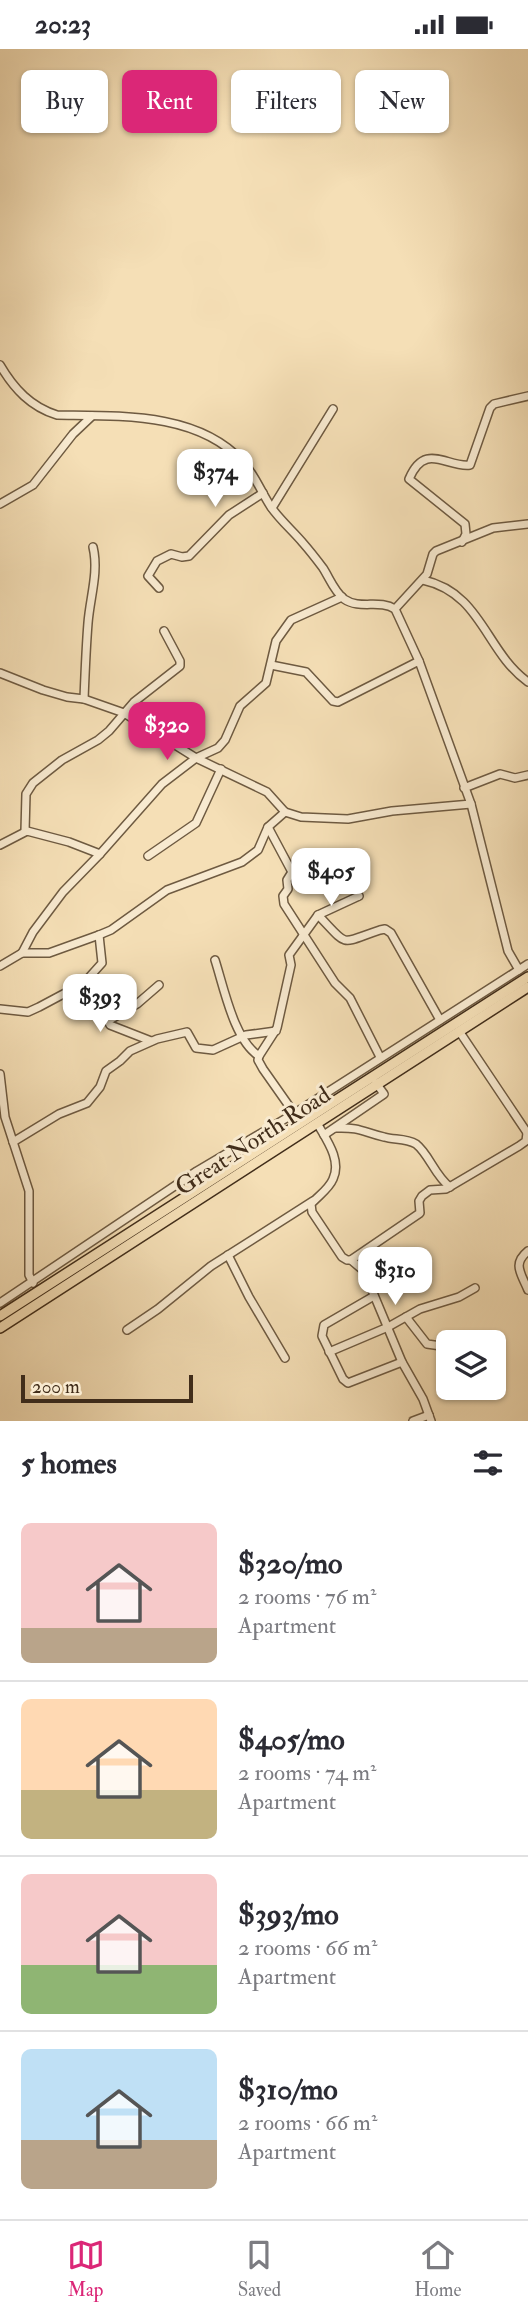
<!DOCTYPE html>
<meta charset="utf-8">
<style>
body{margin:0;font-family:"IM FELL Double Pica",serif;background:#f7f7f7;color:#2b2b33;height:100vh;display:flex;flex-direction:column;font-size:26px;white-space:nowrap}
*{box-sizing:border-box;margin:0}
p{font-size:23px;color:#7c7c81}
.icon{flex:none;width:38px;height:38px;fill:none;stroke:currentColor;stroke-width:2;stroke-linecap:round;stroke-linejoin:round}
.map{position:relative;height:1372px;overflow:hidden}
.side{display:flex;flex-direction:column;background:#fff;flex:1}
.side>*{flex:none}
.top-card{position:absolute;left:21px;top:21px;width:486px;height:63px;display:flex;gap:14px}
.tools{position:absolute;left:436px;top:1281px;display:grid;gap:14px}
.tools a{display:grid;place-items:center;width:70px;height:70px;border-radius:10px;background:#fff;box-shadow:0 2px 5px #0004;font-size:35px}
.scale{position:absolute;left:21px;bottom:18px;width:172px;box-sizing:border-box;padding-left:7px;border:4px solid #412d1a;border-top:0;font-size:19px;line-height:24px;white-space:nowrap;color:#412d1a;-webkit-text-stroke:5px #f8ead0;paint-order:stroke}
.price{position:absolute;translate:-50% -60px;padding:0 16px;border-radius:14px;background:#fff;color:#222;font-size:23px;line-height:46px;filter:drop-shadow(0 2px 4px #0008)}
.price::after{content:'';position:absolute;left:50%;top:42px;width:21px;height:16px;margin-left:-10px;background:inherit;clip-path:polygon(0 0,100% 0,50% 100%)}
.price.active{background:#db2777;color:#fff}
ul{padding:0;list-style:none}
li{display:flex;align-items:center;gap:21px;height:175px;padding:0 21px}
li+li{border-top:2px solid #e1e1e2}
li span{display:grid;place-items:center;flex:none;width:196px;height:140px;border-radius:10px;color:#555}
li>.icon{margin-inline-start:auto}
span .icon{width:84px;height:84px;fill:#fffc;stroke-width:1}
li b{font-size:30px}
h2{display:flex;justify-content:space-between;align-items:center;height:84px;padding:0 21px;font-size:30px}
.pill{padding:0 24px;border-radius:10px;background:#fff;box-shadow:0 2px 5px #0004;font-size:24px;line-height:63px}
.pill.active{background:#db2777;color:#fff}
.status{display:flex;justify-content:space-between;align-items:center;height:49px;padding:0 35px;background:#fff;direction:ltr}
.status svg{height:19px;fill:currentColor}
.tab-bar{display:flex;justify-content:space-around;align-items:center;height:98px;border-top:2px solid #e1e1e2;background:#fff;font-size:19px;color:#7c7c81}
.tab-bar a{display:grid;justify-items:center;gap:4px}
.tab-bar .active{color:#db2777}
.map>svg:first-child{display:block}
.lines{fill:none;stroke-linecap:round;stroke-linejoin:round}
.minor-casing{stroke:#6e5a41;stroke-width:10}
.major-casing{stroke:#412d1a;stroke-width:12}
.minor{stroke:#f8ead0;stroke-width:7}
.major{stroke:#f5dfb6;stroke-width:9}
.labels{text-anchor:middle;dominant-baseline:central;stroke-width:6;stroke-linejoin:round;paint-order:stroke}
.street-label{font-size:24px;fill:#412d1a;stroke:#f8ead0}
</style>
<div class="status"><b>20:23</b><svg viewBox="0 0 49 12"><path d="M0 12V9h3v3zM5 12V6h3v6zM10 12V3h3v9zM15 12V0h3v12zM26 1h20v11H26zM47 4h2v5h-2z"/></svg></div>
<div class="map">
<svg width="528" height="1372" viewBox="0 0 528 1372">
<rect width="100%" height="100%" fill="#f5dfb6"/>
<filter id="stains"><feTurbulence type="fractalNoise" baseFrequency=".00286" numOctaves="4"/><feColorMatrix values="0 0 0 0 .2 0 0 0 0 .09 0 0 0 0 .02 0 0 0 .5 -.17"/></filter>
<radialGradient id="worn" r=".72"><stop offset=".6" stop-color="#630" stop-opacity="0"/><stop offset="1" stop-color="#630" stop-opacity=".3"/></radialGradient>
<g class="lines">
<defs>
<g id="minor">
<path d="M0 316C14 340 31 358 57 366 119 367 198 363 243 413 255 426 261 443 271 458 280 471 293 482 303 494 310 502 317 511 323 519 330 530 334 542 344 550 360 561 379 550 395 560L419 612 471 755 508 902 519 921"/>
<polyline points="0,455 33,436 73,385 92,367"/>
<polyline points="272,459 333,360"/>
<path d="M462 493 466 485 465 475 409 430C425 392 447 419 470 416L490 359 494 355 528 347"/>
<path d="M423 531C482 544 485 602 528 633"/>
<polyline points="159,539 148,527 157,512 171,505 182,508 189,507 229,466 263,444"/>
<polyline points="395,560 427,525 433,505 436,502 493,479 528,475"/>
<polyline points="271,616 306,623 333,652 338,653 419,612"/>
<polyline points="0,624 43,641 67,648 84,650 124,664 196,709 267,743 285,763 301,768 348,770 392,762 471,755"/>
<path d="M84 650C85 625 86 599 88 574 90 548 99 523 93 498"/>
<polyline points="464,739 500,725 515,729 528,726"/>
<polyline points="268,778 292,823 287,831 288,840 283,847 284,855 335,934 350,949 380,1008"/>
<polyline points="25,782 26,745 33,734 62,711 98,691 109,682 134,653 180,617 180,612 164,582"/>
<polyline points="0,796 27,782 69,793 100,805"/>
<polyline points="148,807 196,774 221,720"/>
<polyline points="318,866 359,847"/>
<polyline points="22,904 49,904 99,886 111,881 167,841 242,813 258,801 268,778 285,763"/>
<path d="M215 911C224 939 234 991 259 1007L258 1011 263 1020 301 1074"/>
<polyline points="0,917 22,904 33,883 63,843 100,805 162,735 196,709 218,699 225,691 240,657 266,634 276,592 291,571 342,548"/>
<polyline points="84,934 103,961 110,976 151,992"/>
<polyline points="0,960 28,963 39,958 84,934 102,914 99,886"/>
<polyline points="108,972 137,955 159,936"/>
<polyline points="459,982 528,1085"/>
<path d="M259 1007 277 979 291 916 289 906 318 866C350 899 338 895 380 881L385 880 391 884 440 971"/>
<polyline points="0,1025 5,1068 29,1142 29,1226 33,1234"/>
<path d="M317 1074C326 1090 342 1111 333 1130 329 1140 318 1147 311 1155L312 1163 342 1208 347 1211H351L364 1222 402 1313 423 1350 431 1372"/>
<path d="M336 1079C360 1078 363 1083 384 1088 394 1091 406 1089 416 1095 429 1105 435 1127 450 1138"/>
<polyline points="324,1086 384,1045 376,1034"/>
<polyline points="13,1093 59,1065 87,1054 100,1038 106,1022 120,1012 130,1002 157,990 187,983 196,999 213,1001 246,986 276,982"/>
<path d="M528 1202C512 1215 521 1224 528 1241"/>
<polyline points="228,1206 249,1248 285,1309"/>
<polyline points="351,1211 420,1164 419,1152 422,1147 430,1141 446,1140 519,1097 526,1092 527,1084"/>
<polyline points="374,1247 324,1276 322,1287 343,1330 348,1334 402,1313"/>
<polyline points="0,1254 197,1122 295,1064 528,915"/>
<polyline points="406,1268 427,1295 448,1298"/>
<polyline points="127,1281 158,1260 211,1217 313,1152"/>
<polyline points="329,1303 388,1278 420,1260 459,1248 475,1239"/>
<polyline points="413,1372 429,1366"/>
</g>
<g id="major">
<polyline points="0,1267 528,928"/>
<polyline points="0,1279 528,938"/>
</g>
</defs>
<!-- minor casing -->
<use href="#minor" class="minor-casing"/>
<!-- major casing -->
<use href="#major" class="major-casing"/>
<!-- minor -->
<use href="#minor" class="minor"/>
<!-- major -->
<use href="#major" class="major"/>
</g>
<g class="labels">
<!-- street labels -->
<g class="street-label">
<text transform="translate(253 1092) rotate(-33)">Great North Road</text>
</g>
</g>
<rect width="100%" height="100%" filter="url(#stains)"/>
<rect width="100%" height="100%" fill="url(#worn)"/>
</svg>
<div class="tools">
<a><svg class="icon" aria-label="layers" viewBox="0 0 24 24"><path d="M12 4l9 5-9 5-9-5zM3 14l9 5 9-5"/></svg></a>
</div>
<div class="scale">200 m</div>
<b class="price" style="left:215px;top:460px">$374</b>
<b class="price active" style="left:167px;top:713px">$320</b>
<b class="price" style="left:331px;top:859px">$405</b>
<b class="price" style="left:100px;top:985px">$393</b>
<b class="price" style="left:395px;top:1258px">$310</b>
<div class="top-card">
<a class="pill">Buy</a>
<a class="pill active">Rent</a>
<a class="pill">Filters</a>
<a class="pill">New</a>
</div>
</div>
<section class="side">
<h2>5 homes<svg class="icon" aria-label="filters" viewBox="0 0 24 24"><path d="M4 7h16M4 17h16"/><circle cx="9" cy="7" r="2"/><circle cx="15" cy="17" r="2"/></svg></h2>
<ul>
<li><span style="background:linear-gradient(#f6c9c9 75%,#b9a48a 0)"><svg class="icon" aria-label="home" viewBox="0 0 24 24"><path d="M3 11l9-7 9 7M6 9v11h12V9"/></svg></span><div><b>$320/mo</b><p>2 rooms · 76 m²</p><p>Apartment</p></div></li>
<li><span style="background:linear-gradient(#ffd9b3 65%,#c2b280 0)"><svg class="icon" aria-label="home" viewBox="0 0 24 24"><path d="M3 11l9-7 9 7M6 9v11h12V9"/></svg></span><div><b>$405/mo</b><p>2 rooms · 74 m²</p><p>Apartment</p></div></li>
<li><span style="background:linear-gradient(#f6c9c9 65%,#8fb573 0)"><svg class="icon" aria-label="home" viewBox="0 0 24 24"><path d="M3 11l9-7 9 7M6 9v11h12V9"/></svg></span><div><b>$393/mo</b><p>2 rooms · 66 m²</p><p>Apartment</p></div></li>
<li><span style="background:linear-gradient(#bfe0f5 65%,#b9a48a 0)"><svg class="icon" aria-label="home" viewBox="0 0 24 24"><path d="M3 11l9-7 9 7M6 9v11h12V9"/></svg></span><div><b>$310/mo</b><p>2 rooms · 66 m²</p><p>Apartment</p></div></li>
</ul>
</section>
<nav class="tab-bar">
<a class="active"><svg class="icon" aria-label="map" viewBox="0 0 24 24"><path d="M3 6l6-2 6 2 6-2v14l-6 2-6-2-6 2zM9 4v14M15 6v14"/></svg>Map</a>
<a><svg class="icon" aria-label="saved" viewBox="0 0 24 24"><path d="M7 4h10v16l-5-4-5 4z"/></svg>Saved</a>
<a><svg class="icon" aria-label="home" viewBox="0 0 24 24"><path d="M3 11l9-7 9 7M6 9v11h12V9"/></svg>Home</a>
</nav>
